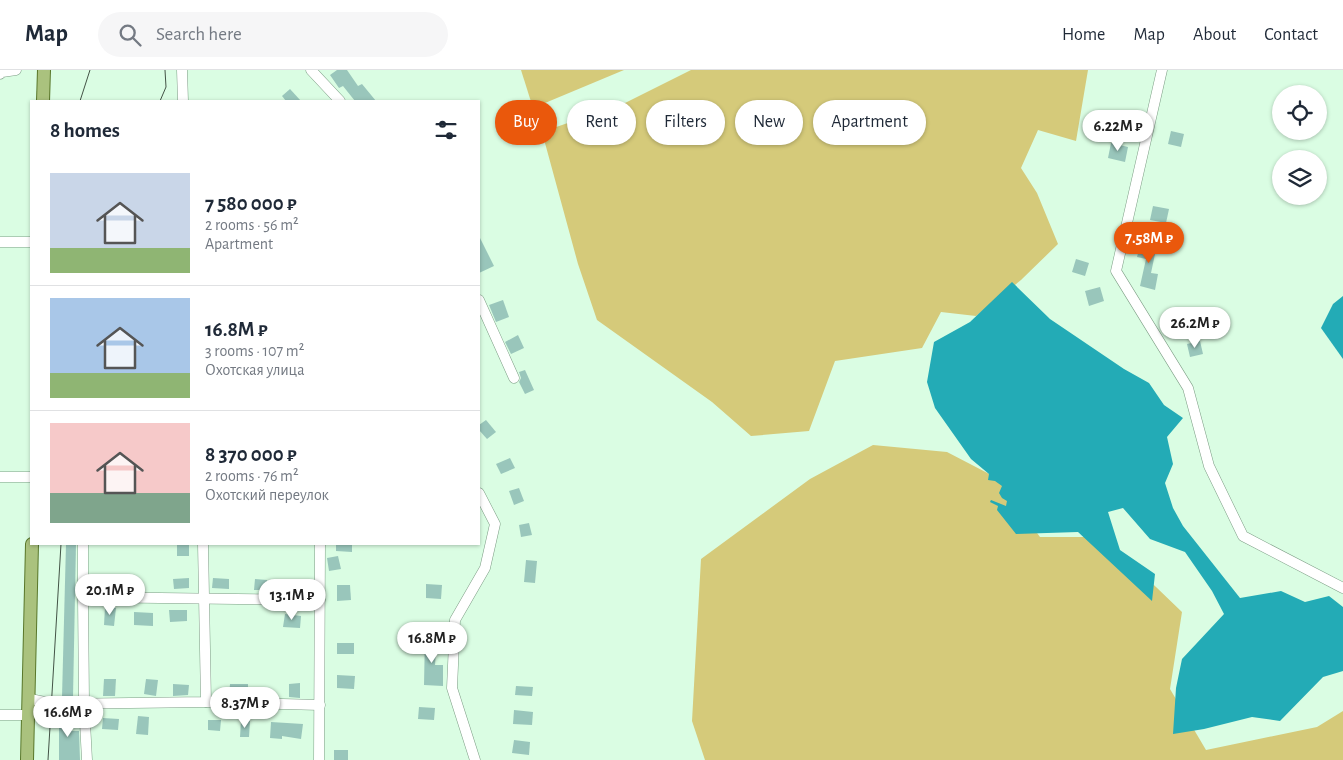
<!DOCTYPE html>
<meta charset="utf-8">
<style>
body{margin:0;font-family:"Alegreya Sans",sans-serif;background:#f6f6f7;color:#1f2937;height:100vh;display:flex;flex-direction:column;font-size:19px;white-space:nowrap}
*{box-sizing:border-box;margin:0}
p{font-size:16px;color:#747a83}
.icon{flex:none;width:28px;height:28px;fill:none;stroke:currentColor;stroke-width:2;stroke-linecap:round;stroke-linejoin:round}
.map{position:relative;flex:1;overflow:hidden}
.side{position:absolute;left:30px;top:30px;width:450px;height:445px;display:flex;flex-direction:column;background:#fff;border-radius:0px;box-shadow:0 1px 4px #0004}
.side>*{flex:none}
.top-card{position:absolute;left:495px;top:30px;width:475px;height:45px;display:flex;gap:10px}
.controls{position:absolute;left:1272px;top:15px;display:grid;gap:10px}
.controls a{display:grid;place-items:center;width:55px;height:55px;border-radius:50%;background:#fff;box-shadow:0 1px 4px #0004;font-size:25px}
.price{position:absolute;translate:-50% -42px;padding:0 11px;border-radius:18px;background:#fff;color:#222;font-size:16px;line-height:32px;filter:drop-shadow(0 1px 2px #0008)}
.price::after{content:'';position:absolute;left:50%;top:30px;width:15px;height:11px;margin-left:-8px;background:inherit;clip-path:polygon(0 0,100% 0,50% 100%)}
.price.active{background:#ea580c;color:#fff}
ul{padding:0;list-style:none}
li{display:flex;align-items:center;gap:15px;height:125px;padding:0 20px}
li+li{border-top:1px solid #e0e1e3}
li span{display:grid;place-items:center;flex:none;width:140px;height:100px;border-radius:0px;color:#555}
li>.icon{margin-inline-start:auto}
span .icon{width:60px;height:60px;fill:#fffc;stroke-width:1}
li b{font-size:21px}
h2{display:flex;justify-content:space-between;align-items:center;height:60px;padding:0 20px;font-size:21px}
.tag{padding:0 18px;border-radius:22px;background:#fff;box-shadow:0 1px 4px #0004;font-size:18px;line-height:45px}
.tag.active{background:#ea580c;color:#fff}
header{display:flex;align-items:center;gap:30px;box-sizing:border-box;height:70px;padding:0 25px;background:#fff;border-bottom:1px solid #e0e1e3}
header strong{font-size:24px}
nav{display:flex;gap:28px;margin-inline-start:auto;font-size:18px}
.search{width:350px;height:45px;background:#f6f6f7;display:flex;align-items:center;gap:12px;box-sizing:border-box;padding:0 18px;border-radius:28px;color:#747a83;font-size:19px}
.map>svg:first-child{display:block}
.green{fill:#d5ca7a}
.water{fill:#23abb6}
.building{fill:#99c6bb}
.lines{fill:none;stroke-linecap:round;stroke-linejoin:round}
.minor-casing{stroke:#7d9d85;stroke-width:11}
.major-casing{stroke:#59772a;stroke-width:14}
.minor{stroke:#fff;stroke-width:10}
.major{stroke:#aac27e;stroke-width:12}
.tram{stroke:#435346;stroke-width:1}
</style>
<header>
<strong>Map</strong>
<div class="search"><svg class="icon" aria-label="search" viewBox="0 0 24 24"><circle cx="10" cy="10" r="6"/><path d="M15 15l6 6"/></svg>Search here</div>
<nav><a>Home</a><a>Map</a><a>About</a><a>Contact</a></nav>
</header>
<div class="map">
<svg width="1343" height="690" viewBox="0 0 1343 690">
<rect width="100%" height="100%" fill="#dafde3"/>
<!-- green -->
<g class="green">
<polygon points="521,0 624,0 533,38"/>
<polygon points="691,0 1088,0 1076,71 1038,60 1021,98 1037,123 1058,174 1021,210 976,246 941,242 922,278 835,291 809,361 751,366 712,332 597,250 578,194 542,62 625,33"/>
<polygon points="873,375 947,382 997,408 1040,467 1104,467 1182,542 1170,619 1206,680 1317,657 1343,641 1343,690 705,690 692,651 701,489 810,409"/>
</g>
<!-- water -->
<g class="water">
<polygon points="1012,212 1050,249 1124,299 1149,313 1164,335 1183,348 1167,367 1173,394 1165,413 1173,438 1183,456 1240,528 1281,521 1305,532 1329,526 1343,537 1343,601 1323,607 1280,651 1252,647 1204,659 1173,664 1176,618 1182,589 1224,544 1212,521 1185,482 1150,469 1123,438 1108,442 1120,480 1155,504 1152,531 1078,462 1016,464 997,440 998,436 990,432 991,430 1006,436 1007,431 1002,428 999,423 1002,416 995,411 988,410 989,404 971,389 935,338 927,312 934,272 970,252"/>
<polygon points="1343,226 1343,289 1321,258 1333,234"/>
</g>
<!-- building -->
<g class="building">
<polygon points="337,0 347,0 358,16 362,14 376,31 355,31 343,16 339,18 330,5"/>
<polygon points="290,19 301,31 286,31 282,26"/>
<polygon points="1171,61 1184,64 1181,77 1168,74"/>
<polygon points="1111,73 1128,77 1125,92 1108,88"/>
<polygon points="1153,136 1169,139 1166,153 1150,150"/>
<polygon points="479,166 494,196 479,203"/>
<polygon points="1151,168 1158,170 1151,203 1158,204 1155,220 1140,216 1146,189 1137,187 1141,172 1149,174"/>
<polygon points="1076,189 1089,193 1085,206 1072,202"/>
<polygon points="1100,217 1104,231 1089,236 1085,221"/>
<polygon points="503,230 509,247 496,252 489,235"/>
<polygon points="518,265 524,278 511,284 505,272"/>
<polygon points="1200,271 1203,284 1190,287 1187,274"/>
<polygon points="525,300 534,320 525,324 519,312 521,308 519,302"/>
<polygon points="486,350 496,362 487,369 479,360 479,355"/>
<polygon points="510,388 515,398 501,404 496,394"/>
<polygon points="519,418 524,431 514,435 509,421"/>
<polygon points="529,453 532,465 521,467 519,455"/>
<polygon points="66,474 76,474 73,627 62,627"/>
<rect x="177" y="474" width="12" height="12"/>
<polygon points="336,474 352,474 352,482 336,481"/>
<polygon points="338,486 341,499 329,501 327,488"/>
<polygon points="526,490 537,491 535,513 524,512"/>
<polygon points="105,504 120,504 120,516 105,515"/>
<polygon points="189,508 189,518 174,519 173,509"/>
<polygon points="213,508 229,509 229,519 212,518"/>
<polygon points="255,509 267,510 267,520 254,520"/>
<polygon points="426,514 442,515 441,529 426,528"/>
<polygon points="337,515 350,515 351,530 337,531"/>
<polygon points="105,537 116,538 114,556 104,555"/>
<polygon points="169,540 187,540 187,551 170,552"/>
<polygon points="134,542 153,543 153,556 134,555"/>
<polygon points="285,544 301,546 300,558 283,557"/>
<polygon points="425,565 437,566 435,595 443,595 443,616 424,615"/>
<rect x="337" y="573" width="17" height="11"/>
<polygon points="337,605 355,606 354,619 337,618"/>
<polygon points="104,609 116,609 115,626 103,626"/>
<polygon points="146,609 158,610 156,626 144,624"/>
<polygon points="300,613 300,628 289,627 289,614"/>
<polygon points="173,614 189,615 188,625 173,626"/>
<polygon points="230,614 248,614 248,626 229,626"/>
<polygon points="516,616 533,617 532,626 515,625"/>
<polygon points="419,637 435,638 434,650 418,649"/>
<polygon points="514,640 533,642 532,655 513,654"/>
<polygon points="62,641 72,641 72,661 79,661 80,690 59,690 59,642"/>
<polygon points="138,646 149,647 148,665 136,664"/>
<polygon points="103,648 119,649 118,660 102,659"/>
<polygon points="208,650 221,650 220,661 208,660"/>
<polygon points="241,650 250,651 249,667 240,667"/>
<polygon points="271,652 303,654 301,669 282,666 282,669 270,668"/>
<polygon points="514,670 530,672 529,685 512,683"/>
<rect x="334" y="680" width="14" height="10"/>
</g>
<g class="lines">
<defs>
<g id="minor">
<polyline points="182,0 183,31"/>
<polyline points="311,0 340,31"/>
<polyline points="1162,0 1116,201 1188,318 1209,396 1243,466 1343,518"/>
<polyline points="0,4 2,2 16,0"/>
<polyline points="0,172 31,172"/>
<polyline points="479,230 514,308"/>
<polyline points="0,407 31,407"/>
<polyline points="83,474 83,527"/>
<polyline points="30,629 55,634 206,632 203,474"/>
<polyline points="206,632 320,635"/>
<polyline points="0,645 28,645"/>
<polyline points="87,690 84,633 83,527 320,530"/>
<polyline points="319,690 320,474"/>
<polyline points="475,690 452,618 455,550 485,498 495,454 479,423"/>
</g>
<g id="major">
<polyline points="43,31 44,0"/>
<polyline points="27,690 32,474"/>
</g>
</defs>
<!-- minor casing -->
<use href="#minor" class="minor-casing"/>
<!-- major casing -->
<use href="#major" class="major-casing"/>
<!-- minor -->
<use href="#minor" class="minor"/>
<!-- major -->
<use href="#major" class="major"/>
<!-- tram -->
<g class="tram">
<polyline points="80,31 90,0"/>
<polyline points="160,31 166,17 165,0"/>
<polyline points="48,690 61,474"/>
</g>
</g>
</svg>
<div class="controls">
<a><svg class="icon" aria-label="locate" viewBox="0 0 24 24"><circle cx="12" cy="12" r="6"/><path d="M12 2v4M12 18v4M2 12h4M18 12h4"/></svg></a>
<a><svg class="icon" aria-label="layers" viewBox="0 0 24 24"><path d="M12 4l9 5-9 5-9-5zM3 14l9 5 9-5"/></svg></a>
</div>
<b class="price" style="left:1118px;top:82px">6.22M ₽</b>
<b class="price active" style="left:1149px;top:194px">7.58M ₽</b>
<b class="price" style="left:1195px;top:279px">26.2M ₽</b>
<b class="price" style="left:110px;top:546px">20.1M ₽</b>
<b class="price" style="left:292px;top:551px">13.1M ₽</b>
<b class="price" style="left:432px;top:594px">16.8M ₽</b>
<b class="price" style="left:245px;top:659px">8.37M ₽</b>
<b class="price" style="left:68px;top:668px">16.6M ₽</b>
<div class="top-card">
<a class="tag active">Buy</a>
<a class="tag">Rent</a>
<a class="tag">Filters</a>
<a class="tag">New</a>
<a class="tag">Apartment</a>
</div>
<section class="side">
<h2>8 homes<svg class="icon" aria-label="filters" viewBox="0 0 24 24"><path d="M4 7h16M4 17h16"/><circle cx="9" cy="7" r="2"/><circle cx="15" cy="17" r="2"/></svg></h2>
<ul>
<li><span style="background:linear-gradient(#c9d6e8 75%,#8fb573 0)"><svg class="icon" aria-label="home" viewBox="0 0 24 24"><path d="M3 11l9-7 9 7M6 9v11h12V9"/></svg></span><div><b>7 580 000 ₽</b><p>2 rooms · 56 m²</p><p>Apartment</p></div></li>
<li><span style="background:linear-gradient(#a9c7e8 75%,#8fb573 0)"><svg class="icon" aria-label="home" viewBox="0 0 24 24"><path d="M3 11l9-7 9 7M6 9v11h12V9"/></svg></span><div><b>16.8M ₽</b><p>3 rooms · 107 m²</p><p>Охотская улица</p></div></li>
<li><span style="background:linear-gradient(#f6c9c9 70%,#7fa58c 0)"><svg class="icon" aria-label="home" viewBox="0 0 24 24"><path d="M3 11l9-7 9 7M6 9v11h12V9"/></svg></span><div><b>8 370 000 ₽</b><p>2 rooms · 76 m²</p><p>Охотский переулок</p></div></li>
</ul>
</section>
</div>
